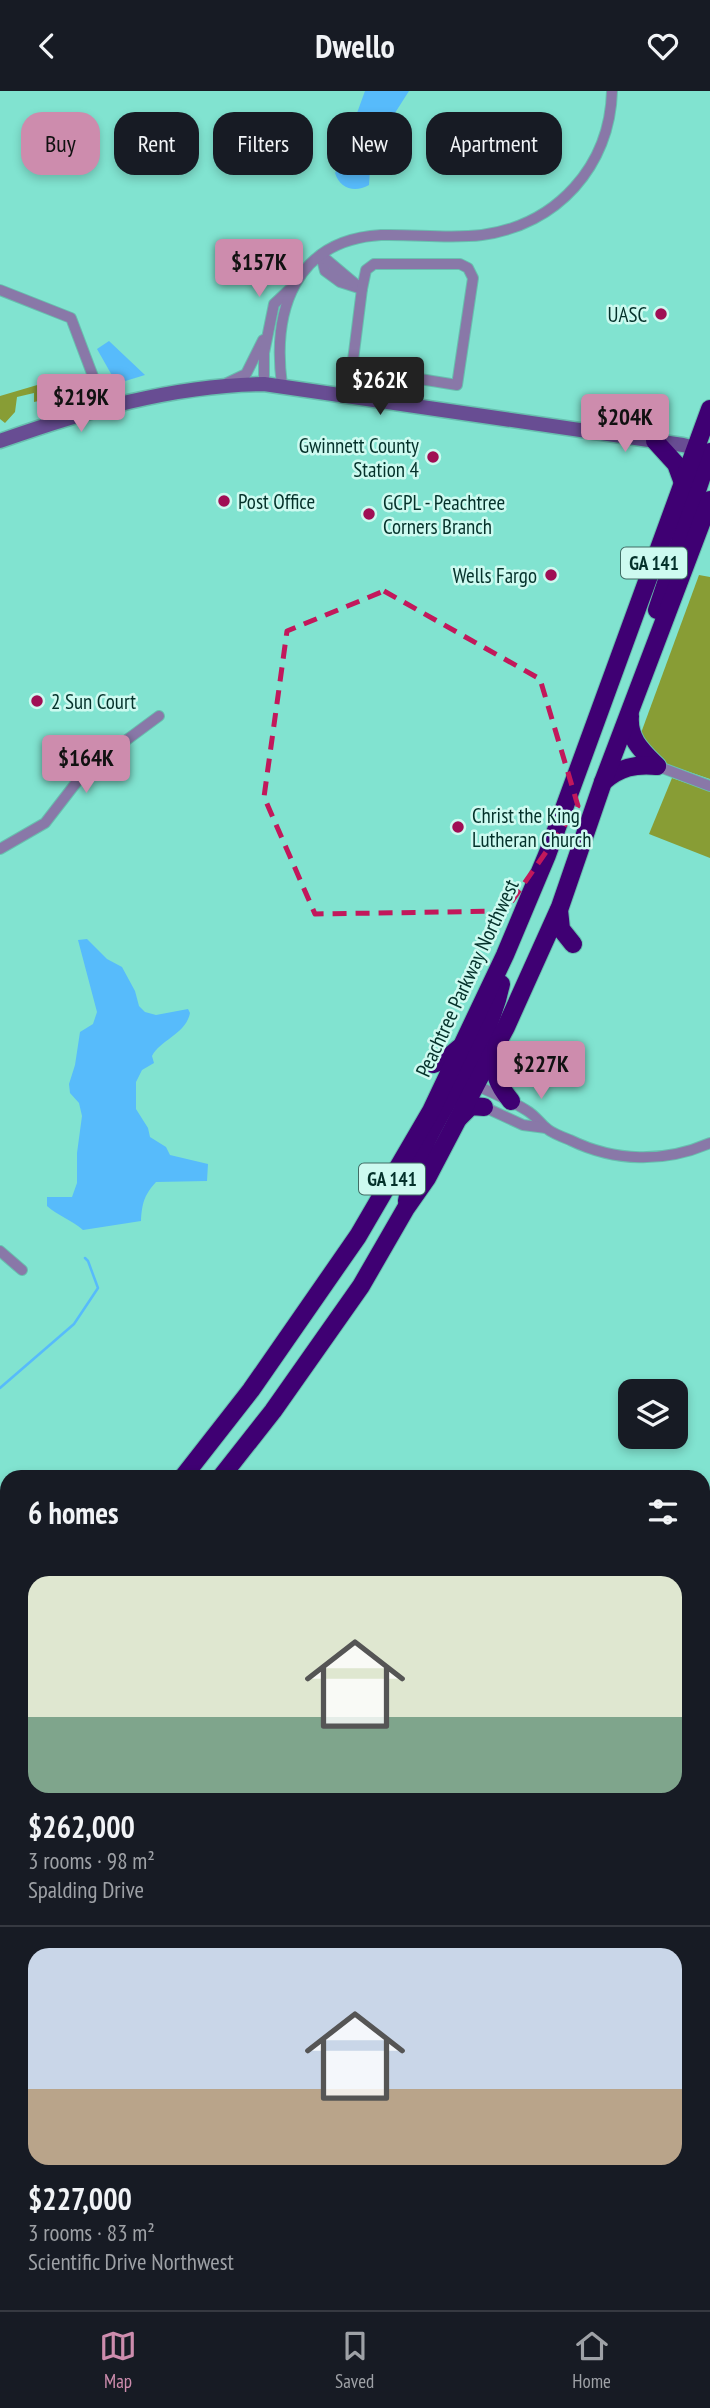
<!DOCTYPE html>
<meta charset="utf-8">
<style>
body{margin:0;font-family:"PT Sans Narrow",sans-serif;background:#242831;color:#f1f3f6;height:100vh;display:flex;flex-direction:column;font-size:26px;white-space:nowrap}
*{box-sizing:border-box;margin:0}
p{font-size:23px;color:#9ea1a6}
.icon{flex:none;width:38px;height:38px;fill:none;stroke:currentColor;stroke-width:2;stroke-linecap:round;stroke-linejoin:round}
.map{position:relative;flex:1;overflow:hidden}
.drawer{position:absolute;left:0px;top:1379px;width:710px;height:840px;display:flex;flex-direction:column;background:#171b24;border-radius:21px 21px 0 0;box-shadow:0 4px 10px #0003}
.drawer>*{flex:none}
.banner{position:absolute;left:21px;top:21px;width:668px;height:63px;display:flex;gap:14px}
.controls{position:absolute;left:618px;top:1288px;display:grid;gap:14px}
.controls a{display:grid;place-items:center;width:70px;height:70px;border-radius:14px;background:#171b24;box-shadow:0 4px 10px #0003;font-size:35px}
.price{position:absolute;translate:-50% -60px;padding:0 16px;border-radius:7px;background:#cd8cad;color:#111;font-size:23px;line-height:46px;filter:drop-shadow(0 2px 4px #0008)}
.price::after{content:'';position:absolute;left:50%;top:42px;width:21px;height:16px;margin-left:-10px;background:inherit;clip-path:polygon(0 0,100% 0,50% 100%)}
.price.current{background:#222;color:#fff}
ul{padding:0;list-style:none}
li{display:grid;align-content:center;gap:14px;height:371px;padding:0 28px}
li+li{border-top:2px solid #363941}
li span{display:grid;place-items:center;height:217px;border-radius:21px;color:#555}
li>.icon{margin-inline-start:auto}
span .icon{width:126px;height:126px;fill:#fffc;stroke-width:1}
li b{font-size:30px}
h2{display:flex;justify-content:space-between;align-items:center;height:84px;padding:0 28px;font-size:30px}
.tag{padding:0 24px;border-radius:21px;background:#171b24;box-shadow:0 4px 10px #0003;font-size:24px;line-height:63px}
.tag.current{background:#cd8cad;color:#111}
header{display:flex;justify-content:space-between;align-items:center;height:91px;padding:0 28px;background:#171b24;font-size:32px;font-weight:600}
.dock{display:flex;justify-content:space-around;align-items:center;height:98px;border-top:2px solid #363941;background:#171b24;font-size:19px;color:#9ea1a6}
.dock a{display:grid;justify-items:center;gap:4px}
.dock .current{color:#cd8cad}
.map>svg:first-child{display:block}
.forest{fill:#889d35}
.water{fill:#57bbfb}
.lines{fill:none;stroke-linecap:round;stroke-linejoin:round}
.stream{stroke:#57bbfb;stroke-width:2.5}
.street-casing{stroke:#68bfaf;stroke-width:12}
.secondary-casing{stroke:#68bfaf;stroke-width:17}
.highway-casing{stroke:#68bfaf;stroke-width:20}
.street{stroke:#8978a8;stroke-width:10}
.secondary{stroke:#684d93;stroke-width:14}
.highway{stroke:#3f0073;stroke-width:18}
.marked{fill:none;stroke:#c2185b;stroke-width:5;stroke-dasharray:14 9;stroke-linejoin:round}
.poi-dot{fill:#a00e54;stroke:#cdfaf0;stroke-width:2.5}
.labels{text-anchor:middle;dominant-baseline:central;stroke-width:5;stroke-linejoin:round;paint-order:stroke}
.shield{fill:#cdfaf0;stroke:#406d65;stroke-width:2}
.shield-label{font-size:19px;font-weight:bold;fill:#04312a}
.poi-label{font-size:21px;fill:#04312a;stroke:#cdfaf0;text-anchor:start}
.street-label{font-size:21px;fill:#04312a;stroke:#cdfaf0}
</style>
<header><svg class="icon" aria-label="back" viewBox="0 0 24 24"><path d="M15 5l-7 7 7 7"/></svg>Dwello<svg class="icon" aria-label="heart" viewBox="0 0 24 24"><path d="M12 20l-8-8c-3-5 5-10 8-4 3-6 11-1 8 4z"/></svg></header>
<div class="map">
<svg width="710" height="2219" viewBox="0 0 710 2219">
<rect width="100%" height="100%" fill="#81e3d0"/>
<!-- forest -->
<g class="forest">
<polygon points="61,287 61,305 34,311 34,302 17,306 15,321 5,332 0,328 0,305"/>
<polygon points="699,484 710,486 710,688 666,673 648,662 641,642"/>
<polygon points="672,687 710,700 710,767 649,743"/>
<polygon points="7,1469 7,1568 0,1575 0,1471"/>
</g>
<!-- water -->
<g class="water">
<path d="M365 0H409L386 36 382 56 375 67 370 78 369 94C355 102 340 98 335 82L353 49 357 22Z"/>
<polygon points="109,250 145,284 122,291 114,288 97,258"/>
<path d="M87 848 107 868 122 876 135 900 139 915 145 921 156 924 188 918 190 922C186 943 160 949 152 965L154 972 142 979 136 991V1018L148 1037 150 1046 166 1056 170 1064 208 1073 207 1090 156 1091C144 1104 142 1113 141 1130L83 1139C72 1129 58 1125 47 1115V1106H72L77 1092V1062L82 1025 79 1012 70 1002 69 993 75 974 80 941 93 933 97 921 78 849Z"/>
<polygon points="710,1733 710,1834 704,1832 704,1734"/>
</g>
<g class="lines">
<!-- stream -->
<g class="stream">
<polyline points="0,1297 74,1233 98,1197 88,1170 85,1167"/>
<polyline points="0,1541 7,1539"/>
</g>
<defs>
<g id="street">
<polyline points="321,164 325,180 340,191 362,198"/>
<polyline points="321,164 358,195"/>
<polygon points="374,173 460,173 468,177 473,187 457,294 352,277 362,198 366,179"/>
<polyline points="0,199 71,227 105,317"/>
<polyline points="227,292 246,283 263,249"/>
<polyline points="264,293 264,262 274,213 289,199"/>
<path d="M282 294C272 219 295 149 381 144 414 143 449 148 482 144 557 134 610 75 612 0"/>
<polyline points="657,675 710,695"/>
<polyline points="0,758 45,732 86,679 159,625"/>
<path d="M473 993C491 1001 510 1009 526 1019 535 1024 539 1031 546 1037 552 1042 562 1046 570 1049 615 1071 664 1072 710 1052"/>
<polyline points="482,1015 523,1034 546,1037"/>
<polyline points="0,1160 22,1179"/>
<polyline points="0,1433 7,1440"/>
<polyline points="0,2048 7,2033"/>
<polyline points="0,2105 7,2106"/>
<polyline points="0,2210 7,2209"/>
<polyline points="699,2212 710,2219"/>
</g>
<g id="secondary">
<path d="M0 350C85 320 173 294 264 293L683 354 703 359"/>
<polyline points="704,1590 710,1585"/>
<polyline points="134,2219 138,2212"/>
<polyline points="173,2219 176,2212"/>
</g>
<g id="highway">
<polyline points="655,350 676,373 683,392"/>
<polyline points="657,519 710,361"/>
<path d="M630 625C628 648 642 660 657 675"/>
<path d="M603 691C620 676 635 673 657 675"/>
<polyline points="559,819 561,838 573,853"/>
<path d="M498 960C491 981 498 994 511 1010"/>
<polyline points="433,973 446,968 459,957"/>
<polyline points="459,1027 471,1015 484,1016"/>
<path d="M407 1110C420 1031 485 971 501 893"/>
<polyline points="183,1386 251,1299 358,1145 431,1020 505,864 547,764 710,318"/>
<polyline points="221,1386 273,1320 361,1195 406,1117 427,1087 506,936 560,816 603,691 710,409"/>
<polyline points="0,1594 7,1586"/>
<polyline points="0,1636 7,1617"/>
</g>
</defs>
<!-- street casing -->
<use href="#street" class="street-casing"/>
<!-- secondary casing -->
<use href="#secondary" class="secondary-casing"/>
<!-- highway casing -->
<use href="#highway" class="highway-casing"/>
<!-- street -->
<use href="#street" class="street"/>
<!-- secondary -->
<use href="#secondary" class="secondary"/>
<!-- highway -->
<use href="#highway" class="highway"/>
</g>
<!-- marked area -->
<path class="marked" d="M384 500 540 588 578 715 505 820 315 823 264 706 287 540Z"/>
<!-- markers -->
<g class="poi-dot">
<circle cx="661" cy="223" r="7"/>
<circle cx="433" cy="366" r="7"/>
<circle cx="224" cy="410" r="7"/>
<circle cx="369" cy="423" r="7"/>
<circle cx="551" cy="484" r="7"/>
<circle cx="37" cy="610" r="7"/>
<circle cx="458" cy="736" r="7"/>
</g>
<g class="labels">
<!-- shield labels -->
<g class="shield">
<rect x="621" y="456.5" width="66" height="31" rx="5"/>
<rect x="359" y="1072.5" width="66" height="31" rx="5"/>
</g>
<g class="shield-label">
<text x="654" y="472">GA 141</text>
<text x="392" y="1088">GA 141</text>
</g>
<!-- poi labels -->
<g class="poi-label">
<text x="647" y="223" text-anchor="end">UASC</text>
<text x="419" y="354" text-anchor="end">Gwinnett County<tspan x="419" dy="24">Station 4</tspan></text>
<text x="238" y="410">Post Office</text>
<text x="383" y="411">GCPL - Peachtree<tspan x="383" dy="24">Corners Branch</tspan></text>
<text x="537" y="484" text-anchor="end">Wells Fargo</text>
<text x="51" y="610">2 Sun Court</text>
<text x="472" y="724">Christ the King<tspan x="472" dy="24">Lutheran Church</tspan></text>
</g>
<!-- street labels -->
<g class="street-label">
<text transform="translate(467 887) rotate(-65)">Peachtree Parkway Northwest</text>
</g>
</g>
</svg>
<div class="controls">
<a><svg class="icon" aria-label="layers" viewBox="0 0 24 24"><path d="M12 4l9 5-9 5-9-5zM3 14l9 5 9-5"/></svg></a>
</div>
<b class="price" style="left:259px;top:208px">$157K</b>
<b class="price current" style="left:380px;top:326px">$262K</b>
<b class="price" style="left:81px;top:343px">$219K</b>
<b class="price" style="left:625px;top:363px">$204K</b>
<b class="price" style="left:86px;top:704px">$164K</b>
<b class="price" style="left:541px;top:1010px">$227K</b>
<div class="banner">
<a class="tag current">Buy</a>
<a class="tag">Rent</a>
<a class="tag">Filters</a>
<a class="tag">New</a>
<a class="tag">Apartment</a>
</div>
<section class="drawer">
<h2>6 homes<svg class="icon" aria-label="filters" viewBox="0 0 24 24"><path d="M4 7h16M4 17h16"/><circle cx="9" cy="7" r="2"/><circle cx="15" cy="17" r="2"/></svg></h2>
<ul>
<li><span style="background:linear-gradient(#dfe7d0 65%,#7fa58c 0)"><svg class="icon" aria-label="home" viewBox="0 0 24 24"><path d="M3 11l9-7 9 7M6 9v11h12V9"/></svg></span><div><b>$262,000</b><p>3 rooms · 98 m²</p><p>Spalding Drive</p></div></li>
<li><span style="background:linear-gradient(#c9d6e8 65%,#b9a48a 0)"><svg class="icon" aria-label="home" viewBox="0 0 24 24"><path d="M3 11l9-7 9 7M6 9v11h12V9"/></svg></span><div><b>$227,000</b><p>3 rooms · 83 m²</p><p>Scientific Drive Northwest</p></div></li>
</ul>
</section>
</div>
<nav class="dock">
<a class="current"><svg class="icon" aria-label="map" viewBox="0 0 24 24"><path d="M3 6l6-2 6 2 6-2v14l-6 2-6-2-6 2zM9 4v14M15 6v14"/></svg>Map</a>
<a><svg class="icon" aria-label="saved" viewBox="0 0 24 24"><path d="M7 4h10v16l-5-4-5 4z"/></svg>Saved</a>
<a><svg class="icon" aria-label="home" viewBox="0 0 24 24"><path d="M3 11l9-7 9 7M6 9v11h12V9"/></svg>Home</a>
</nav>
